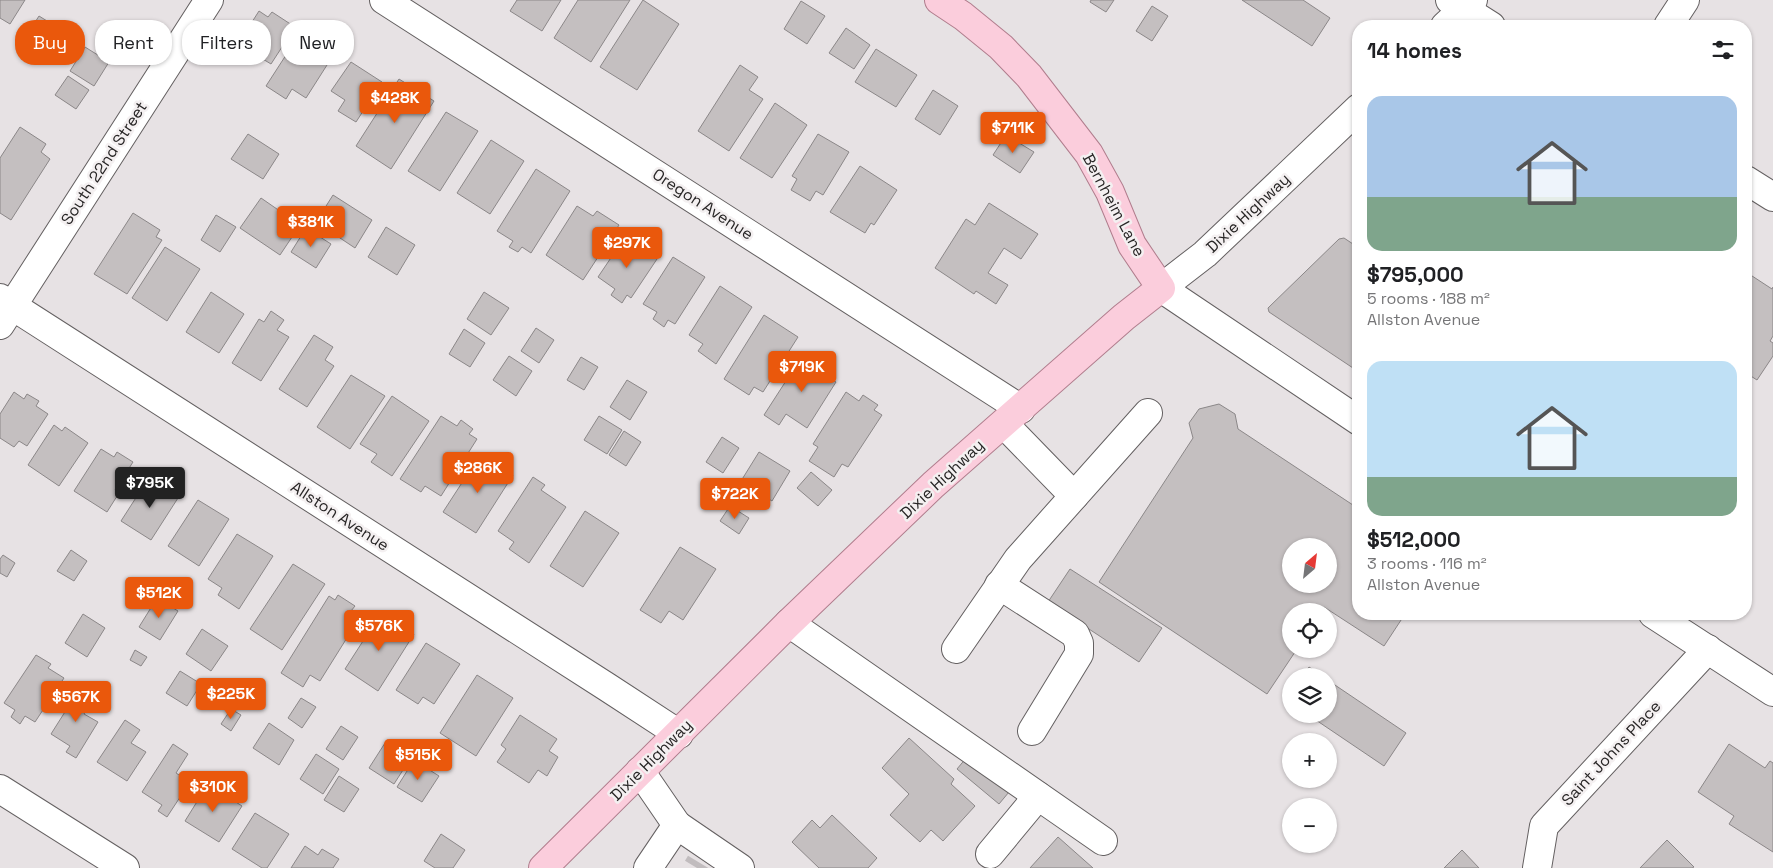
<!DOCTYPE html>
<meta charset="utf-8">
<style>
body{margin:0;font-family:"Space Grotesk",sans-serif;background:#f6f6f6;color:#202124;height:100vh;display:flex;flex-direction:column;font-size:19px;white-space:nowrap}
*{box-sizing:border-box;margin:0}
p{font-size:16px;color:#757577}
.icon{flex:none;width:28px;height:28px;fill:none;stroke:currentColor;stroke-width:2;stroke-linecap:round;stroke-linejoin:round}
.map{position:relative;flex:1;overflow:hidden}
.sheet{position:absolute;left:1352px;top:20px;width:400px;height:600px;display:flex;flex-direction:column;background:#fff;border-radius:20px;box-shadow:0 1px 4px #0004}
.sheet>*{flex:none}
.guide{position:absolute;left:15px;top:20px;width:475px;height:45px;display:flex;gap:10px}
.needle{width:32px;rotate:28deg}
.tools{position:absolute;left:1282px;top:538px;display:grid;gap:10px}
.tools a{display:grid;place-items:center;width:55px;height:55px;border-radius:50%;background:#fff;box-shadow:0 1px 4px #0004;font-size:25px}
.price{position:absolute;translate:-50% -42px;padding:0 11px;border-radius:5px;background:#ea580c;color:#fff;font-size:16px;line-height:32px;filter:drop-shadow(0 1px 2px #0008)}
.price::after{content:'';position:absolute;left:50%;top:30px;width:15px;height:11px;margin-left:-8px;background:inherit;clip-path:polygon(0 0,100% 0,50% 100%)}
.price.active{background:#222;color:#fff}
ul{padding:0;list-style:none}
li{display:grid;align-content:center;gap:10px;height:265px;padding:0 15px}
li span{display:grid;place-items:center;height:155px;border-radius:15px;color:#555}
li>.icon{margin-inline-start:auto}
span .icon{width:90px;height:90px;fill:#fffc;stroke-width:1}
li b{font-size:21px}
h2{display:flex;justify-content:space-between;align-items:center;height:60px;padding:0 15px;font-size:21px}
.chip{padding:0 18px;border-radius:20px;background:#fff;box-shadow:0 1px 4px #0004;font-size:18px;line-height:45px}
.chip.active{background:#ea580c;color:#fff}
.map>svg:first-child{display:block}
.building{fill:#c4bfc0;stroke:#8b8788;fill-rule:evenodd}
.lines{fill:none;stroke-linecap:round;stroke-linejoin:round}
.minor-tunnel{stroke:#c1bcbe;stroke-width:28;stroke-dasharray:28 14;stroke-linecap:butt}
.minor-casing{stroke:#646061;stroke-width:30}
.major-casing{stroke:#b07d8d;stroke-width:30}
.minor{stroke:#fff;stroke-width:28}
.major{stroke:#fbcddc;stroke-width:28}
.labels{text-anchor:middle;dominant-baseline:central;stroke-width:5;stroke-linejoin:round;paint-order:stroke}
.street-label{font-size:16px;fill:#282626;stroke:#f4f0f1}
</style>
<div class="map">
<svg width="1773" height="868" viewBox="0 0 1773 868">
<rect width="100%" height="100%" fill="#e7e2e4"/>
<!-- building -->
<g class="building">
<polygon points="0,0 25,0 10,24 0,18"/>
<polygon points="517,0 561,0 542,31 510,11"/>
<polygon points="578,0 630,0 591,62 554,38"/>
<polygon points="643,0 679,24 637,90 600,67"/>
<polygon points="1091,0 1114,0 1106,12 1090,2"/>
<polygon points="1242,0 1303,0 1330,18 1312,46"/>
<polygon points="801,1 825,16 807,44 784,29"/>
<polygon points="1152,6 1168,16 1152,41 1136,31"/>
<polygon points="259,11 268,17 272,12 295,27 271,64 238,44"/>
<polygon points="39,16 68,34 53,57 25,38"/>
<polygon points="308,21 341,43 306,98 292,89 286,99 266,86"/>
<polygon points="846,28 870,45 854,69 829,53"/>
<polygon points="85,47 109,62 94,86 70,71"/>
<polygon points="876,49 917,75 896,107 855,82"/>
<polygon points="351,62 382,82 356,122 338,111 345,100 331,91"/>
<polygon points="740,65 758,77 749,90 763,99 729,151 698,131"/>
<polygon points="68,76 89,90 76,109 55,95"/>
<polygon points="399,79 434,101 391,169 356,146"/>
<polygon points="933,90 958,106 940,135 915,119"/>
<polygon points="775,103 807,125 772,178 740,158"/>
<polygon points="446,112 478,131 440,191 408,171"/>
<polygon points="20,127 46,144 41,152 50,159 11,220 0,213 0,158"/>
<polygon points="248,134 279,154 263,179 231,159"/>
<polygon points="818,134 849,152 823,195 816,191 810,201 791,190 797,179 792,176"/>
<polygon points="1006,135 1034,152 1020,173 993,155"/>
<polygon points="491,140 524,161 490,214 457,193"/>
<polygon points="860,166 897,190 874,225 871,223 865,233 830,212"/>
<polygon points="536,169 570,191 531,253 522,247 518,252 509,247 513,241 497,231"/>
<polygon points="333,195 372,220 355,248 316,222"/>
<polygon points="261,198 300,225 280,255 240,228"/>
<polygon points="989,203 1038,234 1021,259 1004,248 988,273 1008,285 996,304 976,291 974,294 935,268 966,219 975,225"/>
<polygon points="577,206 593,216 597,211 619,225 583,280 546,255"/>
<polygon points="133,213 160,230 156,237 162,240 127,294 94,274"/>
<polygon points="216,215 236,227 220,252 201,240"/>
<polygon points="386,227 415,245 397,275 368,257"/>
<polygon points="306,228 331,244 316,268 291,252"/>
<polygon points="625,237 657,259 631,298 627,295 622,303 611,295 615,289 598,277"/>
<polygon points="1344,238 1359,248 1359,372 1269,312 1268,308 1339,239"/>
<polygon points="165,247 200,269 167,321 132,298"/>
<polygon points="673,257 705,277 675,324 668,320 664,327 653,319 657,312 643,304"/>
<polygon points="1746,272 1772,289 1773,287 1773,336 1770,341 1773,343 1773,356 1757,380 1746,373"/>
<polygon points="720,286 752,307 716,364 698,351 703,344 689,335"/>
<polygon points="211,292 244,314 219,353 186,332"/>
<polygon points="484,292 509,308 491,335 467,319"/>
<polygon points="271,311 284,320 277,330 289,337 261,381 232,363 259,319 264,322"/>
<polygon points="764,315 798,337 763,392 754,387 749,395 724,379"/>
<polygon points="536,328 554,340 539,363 521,351"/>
<polygon points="464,329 485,343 470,367 449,354"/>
<polygon points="314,335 333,347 325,360 334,366 307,407 279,389"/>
<polygon points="804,353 827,368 822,374 836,382 807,428 786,414 779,425 764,415"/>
<polygon points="509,356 532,371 516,396 493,380"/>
<polygon points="581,357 598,367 584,390 567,380"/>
<polygon points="351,375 385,396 350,449 317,427"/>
<polygon points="627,380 647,392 630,420 610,407"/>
<polygon points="14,392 24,399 27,394 39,401 36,406 48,414 27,446 19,441 14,447 0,438 0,414"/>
<polygon points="846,392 859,401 863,395 878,405 874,410 882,415 848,467 842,464 834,477 809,461 818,447 813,444"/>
<polygon points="392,396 429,421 392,476 371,462 377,454 360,444"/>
<path d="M1219 404 1235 414 1238 429 1359 509V614H1405L1384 646 1324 607 1321 611H1291V649H1297L1267 694 1099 582 1193 438 1189 423 1199 409ZM1291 546H1329V584H1291Z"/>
<polygon points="441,416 457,426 461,420 473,429 469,434 477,439 441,496 425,486 421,492 400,479"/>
<polygon points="599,416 622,430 607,454 584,440"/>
<polygon points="54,425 62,431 65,427 88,443 59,486 28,465"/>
<polygon points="624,431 641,442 626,466 609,455"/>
<polygon points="722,437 739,448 723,473 706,462"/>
<polygon points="101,449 114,457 117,452 133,462 115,490 119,493 107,512 74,491"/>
<polygon points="759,452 790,471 772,501 741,481"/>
<polygon points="480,455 513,475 476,533 443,512"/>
<polygon points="811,472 832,490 818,506 797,488"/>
<polygon points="533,477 545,485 541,490 566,507 529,563 509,549 514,542 498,531"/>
<polygon points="148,479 178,498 151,540 121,521"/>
<polygon points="198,500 229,519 199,566 168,546"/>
<polygon points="730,506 749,518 739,534 720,521"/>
<polygon points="585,511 619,533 583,587 550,566"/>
<polygon points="237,534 273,556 239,609 218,595 222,588 208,579"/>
<polygon points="680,547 716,569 683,620 669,611 661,623 640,610"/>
<polygon points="71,550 87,561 74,581 57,571"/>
<polygon points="3,555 15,563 7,577 0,573 0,559"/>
<polygon points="293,564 325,584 282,650 250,629"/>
<polygon points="1070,569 1162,628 1139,662 1048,602"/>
<polygon points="338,595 355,606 351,611 360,617 320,681 310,675 303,687 281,673 329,596 335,600"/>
<polygon points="157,598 178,611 160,640 139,627"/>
<polygon points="381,613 414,634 378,691 345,669"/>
<polygon points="83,614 105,628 87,657 65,643"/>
<polygon points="202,629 228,646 211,671 186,654"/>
<polygon points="426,643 460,664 434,704 423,697 418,704 396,690"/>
<polygon points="135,650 147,657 141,666 130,660"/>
<polygon points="36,655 51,664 48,668 64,678 35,722 25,716 20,724 11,717 15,710 4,703"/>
<polygon points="1309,667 1322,676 1303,676"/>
<polygon points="180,671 201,684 187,706 166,693"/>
<polygon points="477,675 513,698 476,756 440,733"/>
<polygon points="1329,681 1406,733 1384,766 1307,714 1329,714"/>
<polygon points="82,685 96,694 84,714 98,722 76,758 66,752 70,746 51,734"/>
<polygon points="301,698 316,707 302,728 288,718"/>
<polygon points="231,709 241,715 231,731 221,724"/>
<polygon points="520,715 557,739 549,751 558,757 547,776 538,770 529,783 497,762 506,749 501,745"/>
<polygon points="125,720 140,730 131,743 146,752 127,781 97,762"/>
<polygon points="269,723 294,740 279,765 253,748"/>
<polygon points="341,726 358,737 343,760 326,749"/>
<polygon points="909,738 954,779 951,784 975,806 943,841 931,830 920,842 890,815 909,794 882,768"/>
<polygon points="385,743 410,759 394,784 369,768"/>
<polygon points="173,744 188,754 176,773 190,782 167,817 158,811 162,805 142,792"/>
<polygon points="1729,744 1765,768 1770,761 1773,763 1773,852 1729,824 1734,816 1698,792"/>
<polygon points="316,754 339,769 323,794 300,779"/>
<polygon points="967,757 1009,792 999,804 957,769"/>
<polygon points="414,760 439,776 422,802 397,787"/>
<polygon points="339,776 359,789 344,812 324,800"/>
<polygon points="208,784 242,806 219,842 185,821"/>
<polygon points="255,813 289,834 267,868 262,868 232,849"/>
<polygon points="832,815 877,858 868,868 819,868 792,842 812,820 820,828"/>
<polygon points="441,834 465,850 453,868 435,868 424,861"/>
<polygon points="1058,837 1093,868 1030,868"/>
<polygon points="1667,840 1694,867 1692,868 1640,868"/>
<polygon points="305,846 318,855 322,849 339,859 333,868 291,868"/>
<polygon points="1462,850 1479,868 1444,868"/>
</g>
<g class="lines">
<!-- minor-tunnel -->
<polyline class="minor-tunnel" points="697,868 700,863"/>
<defs>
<g id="minor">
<polyline points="384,0 1021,409"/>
<polyline points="1450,0 1491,26"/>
<polyline points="1445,26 1473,0"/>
<polyline points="1668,26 1685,0"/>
<polyline points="1359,108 1205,254 1161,288 1359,421"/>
<polyline points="1746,180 1773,197"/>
<polyline points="0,298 607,687 679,734"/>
<polyline points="0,325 209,0"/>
<polyline points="1004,424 1074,496"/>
<polyline points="999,585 1075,634 1079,643 1079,654 1032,731"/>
<polyline points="1653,614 1773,692"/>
<polyline points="789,623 1103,841"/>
<polyline points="956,649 1018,559 1148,413"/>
<polyline points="640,771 677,825"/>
<polyline points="0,789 125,868"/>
<polyline points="990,854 1038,796"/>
<polyline points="648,868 677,825 740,868"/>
<polyline points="1537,868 1544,826 1708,649"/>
</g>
<polyline id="major" points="543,868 787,625 933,485 1124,317 1161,288 1132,245 1110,192 1089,154 1029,76 1001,47 963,16 939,0"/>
</defs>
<!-- minor casing -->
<use href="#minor" class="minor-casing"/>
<!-- major casing -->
<use href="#major" class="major-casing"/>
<!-- minor -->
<use href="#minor" class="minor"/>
<!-- major -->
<use href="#major" class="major"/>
</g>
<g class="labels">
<!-- street labels -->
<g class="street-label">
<text transform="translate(104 163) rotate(-57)">South 22nd Street</text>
<text transform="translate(703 204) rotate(33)">Oregon Avenue</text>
<text transform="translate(1114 205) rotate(62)">Bernheim Lane</text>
<text transform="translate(1248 213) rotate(-43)">Dixie Highway</text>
<text transform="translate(942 479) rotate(-43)">Dixie Highway</text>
<text transform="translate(340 516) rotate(33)">Allston Avenue</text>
<text transform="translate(1611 753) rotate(-47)">Saint Johns Place</text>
<text transform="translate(651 760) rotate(-45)">Dixie Highway</text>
</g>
</g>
</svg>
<div class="tools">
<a><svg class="needle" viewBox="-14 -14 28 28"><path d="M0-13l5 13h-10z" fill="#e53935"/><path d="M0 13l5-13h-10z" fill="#757577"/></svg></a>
<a><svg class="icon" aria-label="locate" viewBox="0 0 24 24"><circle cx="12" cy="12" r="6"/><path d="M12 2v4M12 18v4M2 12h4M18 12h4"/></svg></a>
<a><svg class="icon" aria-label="layers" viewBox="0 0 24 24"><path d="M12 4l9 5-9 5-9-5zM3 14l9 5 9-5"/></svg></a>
<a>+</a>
<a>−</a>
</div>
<b class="price" style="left:395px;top:124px">$428K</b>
<b class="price" style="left:1013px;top:154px">$711K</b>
<b class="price" style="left:311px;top:248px">$381K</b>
<b class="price" style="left:627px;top:269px">$297K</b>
<b class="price" style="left:802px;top:393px">$719K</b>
<b class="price" style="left:478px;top:494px">$286K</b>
<b class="price active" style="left:150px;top:509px">$795K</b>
<b class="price" style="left:735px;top:520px">$722K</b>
<b class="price" style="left:159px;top:619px">$512K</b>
<b class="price" style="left:379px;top:652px">$576K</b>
<b class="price" style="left:231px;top:720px">$225K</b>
<b class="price" style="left:76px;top:723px">$567K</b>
<b class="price" style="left:418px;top:781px">$515K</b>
<b class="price" style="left:213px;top:813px">$310K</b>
<div class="guide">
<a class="chip active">Buy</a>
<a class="chip">Rent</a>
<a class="chip">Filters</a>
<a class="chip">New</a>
</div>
<section class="sheet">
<h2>14 homes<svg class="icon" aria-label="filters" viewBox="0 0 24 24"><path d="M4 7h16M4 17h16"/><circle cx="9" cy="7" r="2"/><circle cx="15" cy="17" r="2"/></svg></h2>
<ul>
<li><span style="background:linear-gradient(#a9c7e8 65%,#7fa58c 0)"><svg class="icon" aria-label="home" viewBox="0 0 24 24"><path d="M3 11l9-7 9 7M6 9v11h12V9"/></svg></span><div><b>$795,000</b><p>5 rooms · 188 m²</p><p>Allston Avenue</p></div></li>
<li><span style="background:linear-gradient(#bfe0f5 75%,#7fa58c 0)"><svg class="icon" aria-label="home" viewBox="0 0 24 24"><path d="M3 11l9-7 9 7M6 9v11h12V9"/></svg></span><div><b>$512,000</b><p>3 rooms · 116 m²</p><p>Allston Avenue</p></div></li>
</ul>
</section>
</div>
